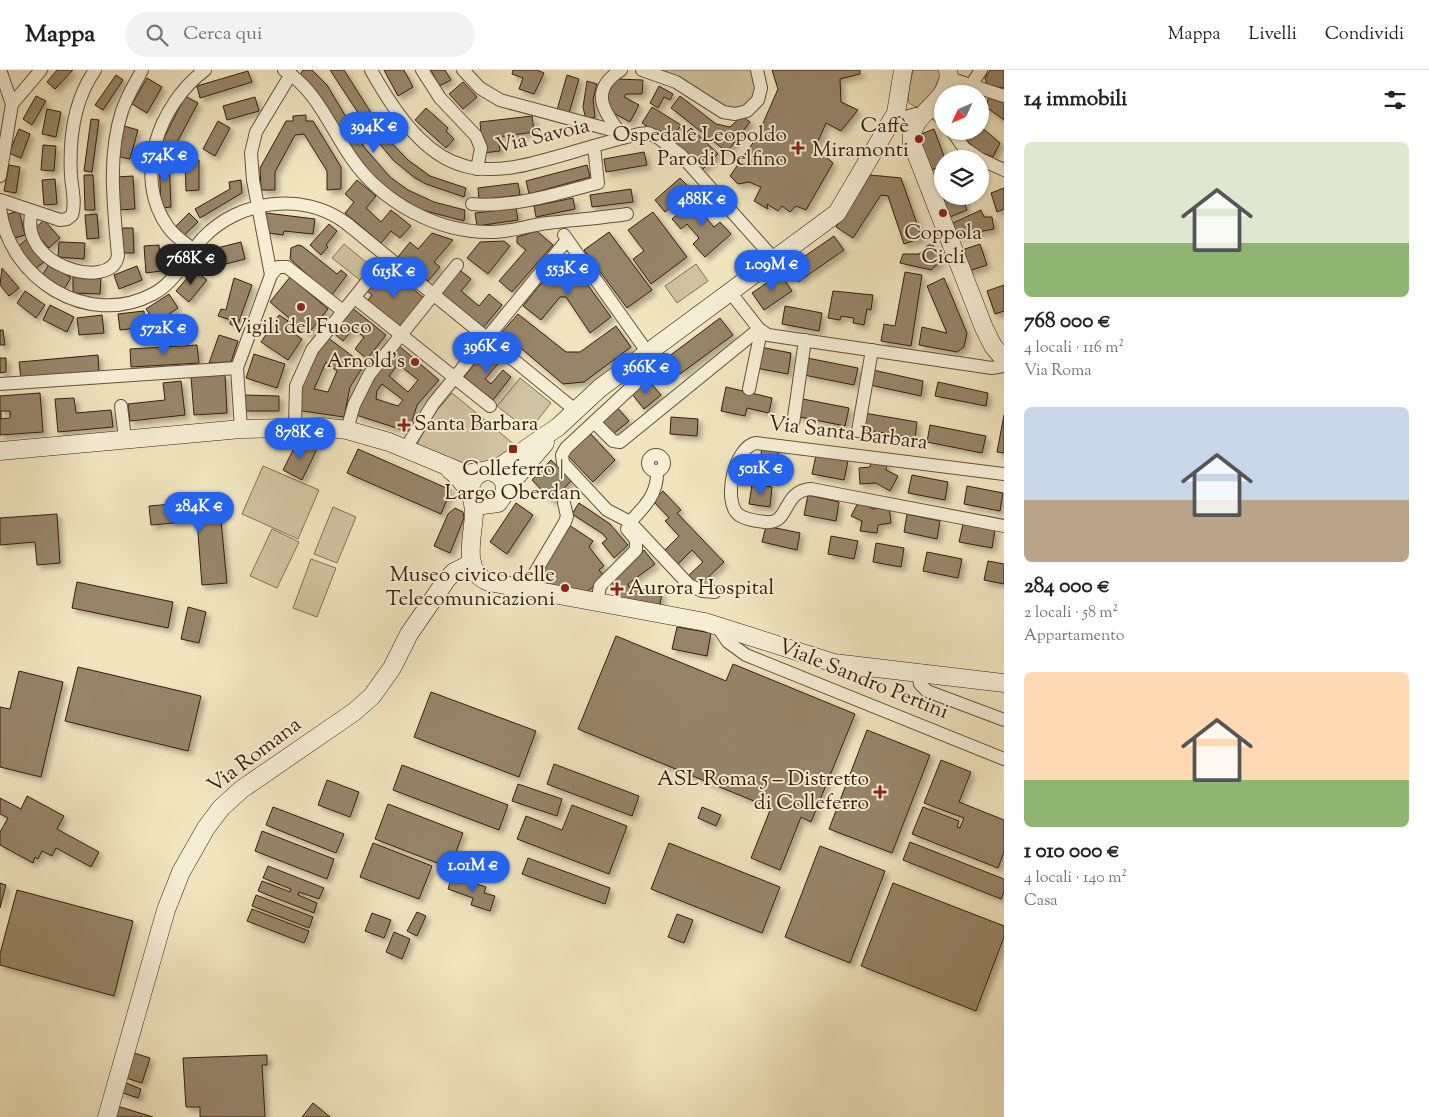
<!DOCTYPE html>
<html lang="it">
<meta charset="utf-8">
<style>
body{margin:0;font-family:"Sorts Mill Goudy",serif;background:#f2f2f2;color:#222;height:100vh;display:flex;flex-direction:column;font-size:19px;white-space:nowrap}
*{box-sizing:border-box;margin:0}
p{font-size:16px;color:#767676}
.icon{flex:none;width:28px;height:28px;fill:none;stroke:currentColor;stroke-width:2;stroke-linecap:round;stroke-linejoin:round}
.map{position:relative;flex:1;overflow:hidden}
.side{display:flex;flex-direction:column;background:#fff;width:425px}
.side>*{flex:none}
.needle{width:32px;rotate:226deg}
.buttons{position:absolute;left:934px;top:15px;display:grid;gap:10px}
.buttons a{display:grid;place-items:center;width:55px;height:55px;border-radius:50%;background:#fff;box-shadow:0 1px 4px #0004;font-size:25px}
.price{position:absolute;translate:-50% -42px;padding:0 11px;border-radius:18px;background:#2563eb;color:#fff;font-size:16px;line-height:32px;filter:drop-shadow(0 1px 2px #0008)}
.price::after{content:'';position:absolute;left:50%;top:30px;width:15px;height:11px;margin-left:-8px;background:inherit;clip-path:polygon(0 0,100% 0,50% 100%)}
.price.active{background:#222;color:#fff}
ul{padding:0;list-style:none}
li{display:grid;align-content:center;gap:10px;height:265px;padding:0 20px}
li span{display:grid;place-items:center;height:155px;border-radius:8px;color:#555}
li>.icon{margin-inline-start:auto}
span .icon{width:90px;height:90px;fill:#fffc;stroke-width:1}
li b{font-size:21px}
h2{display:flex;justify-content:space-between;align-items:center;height:60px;padding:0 20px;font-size:21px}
header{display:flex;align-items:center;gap:30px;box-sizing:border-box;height:70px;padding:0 25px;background:#fff;border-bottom:1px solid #e0e0e0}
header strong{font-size:24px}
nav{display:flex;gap:28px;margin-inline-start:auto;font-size:18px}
.search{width:350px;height:45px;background:#f2f2f2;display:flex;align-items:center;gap:12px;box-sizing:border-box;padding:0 18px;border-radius:28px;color:#767676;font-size:19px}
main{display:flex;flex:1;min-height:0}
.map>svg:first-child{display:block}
.green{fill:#d0c3a1;stroke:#837056}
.building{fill:#978569;stroke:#361e0c;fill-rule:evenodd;filter:url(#shadow)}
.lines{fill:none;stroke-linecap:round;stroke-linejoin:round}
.street-casing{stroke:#645039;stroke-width:14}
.secondary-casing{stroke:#361e0c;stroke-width:19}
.street{stroke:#f5eed5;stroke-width:12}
.secondary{stroke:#f5eed5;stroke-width:18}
.poi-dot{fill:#8f2418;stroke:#f5eed5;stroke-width:2}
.labels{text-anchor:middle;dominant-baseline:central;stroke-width:4;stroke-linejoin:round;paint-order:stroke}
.poi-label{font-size:21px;fill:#361e0c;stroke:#f5eed5;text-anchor:end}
.street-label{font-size:21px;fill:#361e0c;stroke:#f5eed5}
</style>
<header>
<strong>Mappa</strong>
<div class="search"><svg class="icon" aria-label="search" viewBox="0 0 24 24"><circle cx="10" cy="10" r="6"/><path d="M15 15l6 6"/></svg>Cerca qui</div>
<nav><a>Mappa</a><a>Livelli</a><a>Condividi</a></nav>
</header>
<main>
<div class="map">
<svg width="1004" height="1047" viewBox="0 0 1004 1047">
<defs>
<filter id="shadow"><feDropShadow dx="4" dy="4" stdDeviation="2.5" flood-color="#0004"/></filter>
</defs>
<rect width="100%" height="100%" fill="#f0e5bf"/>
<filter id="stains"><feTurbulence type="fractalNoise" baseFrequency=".004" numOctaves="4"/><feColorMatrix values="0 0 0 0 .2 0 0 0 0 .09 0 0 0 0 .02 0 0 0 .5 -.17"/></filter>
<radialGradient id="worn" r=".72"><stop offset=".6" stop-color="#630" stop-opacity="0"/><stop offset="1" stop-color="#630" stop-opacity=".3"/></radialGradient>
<!-- green -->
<g class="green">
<path d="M659 0H751C752 4 756 11 756 15 757 33 739 40 725 39Z"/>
<polygon points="913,0 939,0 941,3 929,33 918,38 909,33 908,24"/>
<polygon points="344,174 371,196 360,210 332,188"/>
<polygon points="696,194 708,211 677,233 665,216"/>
<polygon points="520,308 551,333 529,361 497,336"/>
<polygon points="452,323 515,375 503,389 472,399 416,376 433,345"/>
<polygon points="263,396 319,420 298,469 242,444"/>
<polygon points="333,437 356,447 337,493 314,484"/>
<polygon points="272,459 299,472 277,518 250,506"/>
<polygon points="311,489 336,498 317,547 293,538"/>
</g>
<!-- building -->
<g class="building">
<polygon points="57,0 73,0 55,19 47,12"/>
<polygon points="303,0 312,0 327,15 364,77 390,107 408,120 434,132 465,140 464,151 422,140 387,120 358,90 320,26 300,5"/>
<polygon points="330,0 344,0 387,68 408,90 430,106 466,118 464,127 426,114 415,108 393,90 374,67"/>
<polygon points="384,0 404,0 413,17 398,26"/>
<polygon points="431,0 445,0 451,10 439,16"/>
<polygon points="513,0 537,0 544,3 534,24 519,19 523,8 512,4"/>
<polygon points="772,0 860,0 860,4 840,9 841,32 858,40 841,61 826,53 815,78 833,93 806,140 796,136 790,142 782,136 778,141 767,134 768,139 754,131 761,117 749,112 738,114 730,106 757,67 778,19"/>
<polygon points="990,0 1004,0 1004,18 987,15 985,8"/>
<polygon points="248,1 252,12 200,28 197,16"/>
<polygon points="116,5 123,10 103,40 95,35"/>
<polygon points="567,5 579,9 569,43 557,40"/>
<polygon points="147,8 162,17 147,43 132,34"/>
<polygon points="616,9 643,10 642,24 626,24 624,27 639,35 630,52 606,39 604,30"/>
<polygon points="587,11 597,14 593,29 595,47 586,50 583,37"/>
<polygon points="463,12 477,27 463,39 449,24"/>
<polygon points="659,16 673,24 670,30 664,27 658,38 650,33"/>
<polygon points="36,26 46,31 32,55 23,49"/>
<polygon points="185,26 198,33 174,78 162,72"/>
<polygon points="680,26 716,54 730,57 742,46 750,52 727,82 671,38"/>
<polygon points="989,26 1004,31 1004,50 986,37"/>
<polygon points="255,27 259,41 227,50 223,36"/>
<polygon points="652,37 681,55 671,71 642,53"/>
<polygon points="426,38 448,58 446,61 454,69 446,78 415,50"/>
<polygon points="47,39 61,42 56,67 42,64"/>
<polygon points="306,45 306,51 313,51 341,97 341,119 327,120 327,101 304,64 295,65 275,102 275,120 261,120 260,98 286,51 293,51 293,46"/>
<polygon points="532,46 534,62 498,67 500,81 483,83 480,52"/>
<polygon points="91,49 99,50 92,102 84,101"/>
<polygon points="218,51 230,58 215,86 203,79"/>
<polygon points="124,56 138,60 130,89 116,86"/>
<polygon points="980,56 1000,73 993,87 977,81 964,67 968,61 980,61"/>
<polygon points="691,58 718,84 702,100 676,73"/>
<polygon points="19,59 30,64 21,88 9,83"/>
<polygon points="934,59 945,89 942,89 942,96 929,101 916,66"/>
<polygon points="43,75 56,76 54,101 41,100"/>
<polygon points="644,82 647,95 606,102 604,89"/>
<polygon points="169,88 171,137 161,138 159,89"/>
<polygon points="185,90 199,90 199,120 186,121"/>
<polygon points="9,95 20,97 16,123 4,121"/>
<polygon points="587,95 590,107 529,124 526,111"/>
<polygon points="942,102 942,123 936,125 930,107"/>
<polygon points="84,105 93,105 95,140 85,140"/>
<polygon points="870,105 901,108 922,168 904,174 888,126 881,125 853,168 836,157"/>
<polygon points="133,106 135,139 118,140 116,107"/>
<polygon points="680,108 691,119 665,142 655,130"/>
<polygon points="55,109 57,134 44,135 42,110"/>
<polygon points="241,110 242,123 200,148 195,139 230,119 229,112"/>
<polygon points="357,110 376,126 366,138 381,152 391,140 411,156 400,168 391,161 381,173 345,143 354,132 345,124"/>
<polygon points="518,113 520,125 479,130 478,118"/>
<polygon points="1004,118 1004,139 997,142 991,123"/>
<polygon points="631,119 633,132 592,137 590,125"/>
<polygon points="698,126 708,137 702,143 714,157 720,152 731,164 705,187 693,174 699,168 687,154 681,159 672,149"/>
<polygon points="942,126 962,126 967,140 945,149 937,128"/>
<polygon points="573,128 575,139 536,147 534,136"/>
<polygon points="516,138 518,150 477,156 475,143"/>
<polygon points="981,140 984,147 992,147 994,159 957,166 953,153"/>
<polygon points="19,141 25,165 11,169 5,145"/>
<polygon points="653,142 687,187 651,214 633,189 644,181 628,160"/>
<polygon points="189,143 198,152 182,167 174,158"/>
<polygon points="266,143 315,149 313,164 284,161 283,165 268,163 265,150"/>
<polygon points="97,144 99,168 87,169 85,145"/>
<polygon points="44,150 60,168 49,178 33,160"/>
<polygon points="329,154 337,161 326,175 328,177 321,185 310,175"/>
<polygon points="122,158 133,158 134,183 123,183"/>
<polygon points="537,161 553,175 512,222 499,211 526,180 517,173 517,167"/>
<polygon points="609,162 652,220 627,238 584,180"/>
<polygon points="432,163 453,170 434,192 440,197 428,211 398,187 410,172 418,179"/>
<polygon points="834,166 844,180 798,212 789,197"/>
<polygon points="27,169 44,192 33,200 16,178"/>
<polygon points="504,171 510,176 488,204 467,188 480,172"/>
<polygon points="59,172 85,173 84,189 58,187"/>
<polygon points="241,172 245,189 222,195 217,178"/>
<polygon points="980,174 987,195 966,202 959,181"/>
<polygon points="159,175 161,201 146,203 144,176"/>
<polygon points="298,175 302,176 337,204 341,200 347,205 331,226 290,189 291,178"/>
<polygon points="928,175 933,175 940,192 931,200 900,193 903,184 919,184"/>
<polygon points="561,189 569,189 611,247 590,263 566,227 560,227 541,250 523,236"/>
<polygon points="50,193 71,208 64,219 42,205"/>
<polygon points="137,196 142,210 119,219 114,205"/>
<polygon points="2,198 19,218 9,226 0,215"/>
<polygon points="457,198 471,209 461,221 479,236 489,224 502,235 482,259 437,222"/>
<polygon points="194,200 207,210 189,232 176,221"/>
<polygon points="393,202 424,228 399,258 367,231 372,225 367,221 378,208 384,213"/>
<polygon points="905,202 922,205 911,276 881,271 884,254 895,256"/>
<polygon points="780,204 792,221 764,240 752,223"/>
<polygon points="73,207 101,208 100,224 73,223"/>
<polygon points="290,207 328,239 308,264 270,232"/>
<polygon points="234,208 252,215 237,257 230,254 231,250 218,246 221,239 226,240"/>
<polygon points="944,208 967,263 964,277 957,282 919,275 922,257 947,263 927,216"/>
<polygon points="1004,215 1004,241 995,244 987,221"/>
<polygon points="25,221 45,235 36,248 17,233"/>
<polygon points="833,221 873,225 871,240 867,239 864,255 853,253 854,248 841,246 840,250 828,248"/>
<polygon points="169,224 178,238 156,253 146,239"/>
<polygon points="50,235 74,247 67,262 43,250"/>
<polygon points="785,236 822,243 819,261 782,254"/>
<polygon points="351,237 386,265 367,289 355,279 364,267 353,259 343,271 331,261"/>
<polygon points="144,241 145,257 120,260 118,244"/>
<polygon points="518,244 566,282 580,282 616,256 631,277 584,312 563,314 502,262"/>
<polygon points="102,245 104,263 79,265 77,248"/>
<polygon points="279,245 288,251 284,257 302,269 288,290 261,272"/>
<polygon points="720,248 733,265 680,304 668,287"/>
<polygon points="0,260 3,260 5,275 0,275"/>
<polygon points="219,265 238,271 231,292 209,293"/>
<path d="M327 267 364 295 350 317 344 347 296 340 299 314ZM326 292 337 301 328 322 314 319Z"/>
<polygon points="197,275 199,293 131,297 130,279"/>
<path d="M398 275 439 310 417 335 409 362 356 345 366 313ZM398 294 418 310 408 322 389 306ZM382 314 403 330 398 336 376 329 377 321Z"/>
<polygon points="488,277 502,289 485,309 491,314 503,300 511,307 493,330 464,307"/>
<polygon points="760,277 791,283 788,304 756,298"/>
<polygon points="254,284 285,294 277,318 246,308"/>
<polygon points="98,285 99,302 21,309 19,292"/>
<polygon points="0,288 6,288 6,302 0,303"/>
<polygon points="807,288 858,298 854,315 804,305"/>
<polygon points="873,300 923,311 921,326 870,315"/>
<polygon points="225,305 227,343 194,345 191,307"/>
<polygon points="181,311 185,345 130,351 128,334 165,330 163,313"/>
<polygon points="649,311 661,325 644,339 632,324"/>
<polygon points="938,312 988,323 986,336 935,326"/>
<polygon points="726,317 772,328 769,343 747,338 745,346 721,341"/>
<path d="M40 323 43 362 0 365V326ZM1 341H10V348L1 349Z"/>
<polygon points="244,325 279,326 279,341 243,341"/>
<polygon points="74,328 76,343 111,340 113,357 58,362 55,329"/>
<polygon points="798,328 849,338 845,356 795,346"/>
<polygon points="617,337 629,351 613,364 601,350"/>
<polygon points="864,343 917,352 915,368 861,359"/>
<polygon points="1004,345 1004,383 997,382"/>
<polygon points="671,347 698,349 697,366 670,364"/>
<polygon points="930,355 986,366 982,383 927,372"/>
<polygon points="589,362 615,390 593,412 566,384"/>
<polygon points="298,370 317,379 302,410 283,400"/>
<polygon points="762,376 779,379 775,403 759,401"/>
<polygon points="358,379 451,420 441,444 347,403"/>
<polygon points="816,385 848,391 844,410 812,404"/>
<polygon points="551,390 572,410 552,431 532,410"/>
<polygon points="871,390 887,393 886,400 898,406 890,421 876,413 860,414 859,398 870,397"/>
<polygon points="912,405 948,412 945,430 908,423"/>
<polygon points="752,414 772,417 770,437 749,434"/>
<polygon points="967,416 1003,423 1000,441 964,434"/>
<polygon points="663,421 681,440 677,443 724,492 698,517 688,506 703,492 692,480 677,495 664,481 679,466 665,451 669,448 653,431"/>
<polygon points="808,425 839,432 836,451 804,445"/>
<polygon points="219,430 227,513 202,515 197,451 151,455 149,436"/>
<polygon points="859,431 873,439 889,436 891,453 878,455 877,463 860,461 862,451 851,446"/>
<polygon points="516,433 533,445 507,484 490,472"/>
<polygon points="579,433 610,454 628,475 614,488 602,473 607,469 603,464 572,444"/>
<polygon points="455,438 463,442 464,448 450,483 434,476 448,444"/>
<polygon points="57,444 60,493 37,495 35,472 0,475 0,448"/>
<polygon points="907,444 940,451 937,469 904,462"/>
<polygon points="963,454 995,460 992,478 959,472"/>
<polygon points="569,455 593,471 589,477 604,496 599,500 605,507 583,525 544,517 536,506"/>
<polygon points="766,456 800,463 797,480 762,472"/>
<polygon points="831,466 858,471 854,489 828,484"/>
<polygon points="876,473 904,478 901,497 873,492"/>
<polygon points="644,480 655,494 628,514 629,517 662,523 659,539 617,531 611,506"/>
<polygon points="927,482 962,489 958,508 923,501"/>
<polygon points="988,491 1004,494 1004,514 984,510"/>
<polygon points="77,512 173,532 168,558 72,538"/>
<polygon points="188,537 206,542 199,573 181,569"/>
<polygon points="677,557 711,563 707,586 672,579"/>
<polygon points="616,566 726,611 733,594 855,644 811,752 801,747 780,800 751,788 771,738 578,659"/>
<polygon points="78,597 201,626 188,681 65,651"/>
<polygon points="19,601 63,612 41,707 0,697 0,637 10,639"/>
<polygon points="431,622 536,661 519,707 414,667"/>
<polygon points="867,660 930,685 892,783 829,759"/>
<polygon points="941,690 971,702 959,732 1004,750 1004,782 998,798 912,764 923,737 959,751 957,757 960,758 964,748 924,733"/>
<polygon points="554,694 639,726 632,746 547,714"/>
<polygon points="402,695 508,735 499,760 393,720"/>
<polygon points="327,710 359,722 350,747 318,735"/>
<polygon points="518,714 562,729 557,746 512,731"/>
<polygon points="27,726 64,746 57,759 99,782 91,797 56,778 52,786 42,781 38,789 35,787 33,793 0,775 0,762 8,748 0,744 0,728 21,739"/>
<polygon points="388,734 463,763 450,798 375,769"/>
<polygon points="572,735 627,756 609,804 517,769 526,746 562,760"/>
<polygon points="273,737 344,764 336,783 266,755"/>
<polygon points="702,737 721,745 716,756 698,748"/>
<polygon points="262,761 334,789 327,809 255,781"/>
<polygon points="910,772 1004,809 1004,822 1001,829 903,790"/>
<polygon points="373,773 432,796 419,829 360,807"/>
<polygon points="669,773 780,817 762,863 651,819"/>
<polygon points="820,776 885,801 850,893 785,867"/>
<polygon points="528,788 610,818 605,834 522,804"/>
<polygon points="268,796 324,818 319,829 299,822 298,825 317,833 314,843 258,821 262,811 290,822 291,819 263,808"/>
<polygon points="452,806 486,817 484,823 495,826 490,841 471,835 473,828 448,819"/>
<polygon points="0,813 6,815 0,838"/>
<polygon points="893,813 1004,856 1004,867 976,941 861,896"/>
<polygon points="17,820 133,851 114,926 0,895 0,884"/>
<polygon points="256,825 313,847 309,858 252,836"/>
<polygon points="252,839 309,861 304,873 247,851"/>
<polygon points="417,842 426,846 417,866 407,861"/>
<polygon points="372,843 391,850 384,868 365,861"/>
<polygon points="677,844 693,850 684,873 668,867"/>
<polygon points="394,862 410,869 402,889 386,882"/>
<polygon points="134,983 150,988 142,1013 126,1008"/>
<polygon points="267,985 267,995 262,995 265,1047 200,1047 200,1037 186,1037 183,988"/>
<polygon points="124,1012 141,1019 138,1028 120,1022"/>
<polygon points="313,1033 330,1047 302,1047"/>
<polygon points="117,1036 153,1047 114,1047"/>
</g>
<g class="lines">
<defs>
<g id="street">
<path d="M284 0C317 20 331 59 352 89 383 133 438 163 492 162 511 162 529 155 548 153 574 150 601 148 627 144"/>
<path d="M371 0C453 148 506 95 639 64L648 63 657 67 681 85 774 189"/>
<polyline points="422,0 440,28 476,66 481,78 477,99"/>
<polyline points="463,0 480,18 500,30 619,62"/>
<polyline points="642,0 676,12 723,42 735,44 747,41 758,30 761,18 757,0"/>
<polyline points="949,8 1004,26"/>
<polyline points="971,15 981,0"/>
<polyline points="12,34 41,0"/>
<polyline points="931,38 942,49"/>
<polyline points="892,51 916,44"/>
<polyline points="952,61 964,78 980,89"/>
<path d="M621 64C603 41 589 20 621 0"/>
<polyline points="980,89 1004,100"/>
<polyline points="0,106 12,34 0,0"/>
<path d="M0 130 60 150 67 149 72 145C76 134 72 118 71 106 69 70 74 30 95 0"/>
<path d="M472 134C512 138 560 123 598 113L594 76"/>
<path d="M0 138C8 208 87 259 153 224 176 212 186 187 203 168 239 130 303 121 346 153L575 340"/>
<path d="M32 141C16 196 111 222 118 186 114 138 107 88 122 41 127 26 135 14 142 0"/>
<polyline points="564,165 648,283"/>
<path d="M194 180C185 173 175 167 168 157 132 107 159 34 205 0"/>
<polyline points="271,205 278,197 287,197 343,241"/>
<polyline points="730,222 759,259 768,265 992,298 1004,296"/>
<polyline points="355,228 490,336"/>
<polyline points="636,313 566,378 562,385 563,393 607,440 630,452 689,515 702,521 715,522"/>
<polyline points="0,314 237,298"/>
<polyline points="749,319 761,261"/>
<polyline points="121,336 125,369"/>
<polyline points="594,352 613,371 620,372 759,259"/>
<polyline points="793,354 805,270"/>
<polyline points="295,356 296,316 312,280 387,187"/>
<polyline points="241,359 237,298 271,205 253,110 251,83 256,62 291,4"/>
<polyline points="347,360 354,335 369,305 457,195"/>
<polyline points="858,361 872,280"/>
<polyline points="406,378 433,334 567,170"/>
<circle cx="656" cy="393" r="8"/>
<path d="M1004 404 756 373C734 377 722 432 739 445 746 450 757 451 765 452 791 455 781 421 811 419L1004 456"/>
<path d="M630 452C645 436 658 424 657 401"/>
<polyline points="534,522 531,514 533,506 565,452 567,446 564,433"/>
<polyline points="597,533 600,516 636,480 636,470 627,459"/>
<polyline points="717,556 728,572 746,585 1004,689"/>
<polyline points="918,603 920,614 927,621 1004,650"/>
</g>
<g id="secondary">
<path d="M942 24C932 39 908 52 912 73L984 258 993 276 1004 289"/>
<polyline points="943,24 949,8 948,0"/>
<polyline points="0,381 241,359 322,357 347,360 389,372 466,404 498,398 558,357 600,318 837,143 896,43 903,0"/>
<path d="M450 400C465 410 470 429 483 435L498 433C509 421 507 404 488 401 480 402 473 406 471 415 469 423 474 433 474 442 474 465 460 501 489 512L705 552 834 593 1004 613"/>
<polyline points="505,420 545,373"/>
<polyline points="107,1047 166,840 181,802 206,758 221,738 242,719 354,642 372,626 392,598 409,564 447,509 454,502 472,493"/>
</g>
</defs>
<!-- street casing -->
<use href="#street" class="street-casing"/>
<!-- secondary casing -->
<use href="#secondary" class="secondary-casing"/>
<!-- street -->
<use href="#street" class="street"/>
<!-- secondary -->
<use href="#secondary" class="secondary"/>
</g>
<!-- markers -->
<g class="poi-dot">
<circle cx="919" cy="69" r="5"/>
<path d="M795.5 70.5h5v5h5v5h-5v5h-5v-5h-5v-5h5z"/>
<circle cx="943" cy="143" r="5"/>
<circle cx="301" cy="237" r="5"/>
<circle cx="415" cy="292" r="5"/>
<path d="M401.5 347.5h5v5h5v5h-5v5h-5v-5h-5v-5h5z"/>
<rect x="508" y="374" width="10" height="10" rx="2.5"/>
<circle cx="565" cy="518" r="5"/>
<path d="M614.5 511.5h5v5h5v5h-5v5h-5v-5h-5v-5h5z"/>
<path d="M877.5 714.5h5v5h5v5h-5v5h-5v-5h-5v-5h5z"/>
</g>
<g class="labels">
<!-- poi labels -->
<g class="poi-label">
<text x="909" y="57">Caffè<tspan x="909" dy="24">Miramonti</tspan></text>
<text x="787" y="66">Ospedale Leopoldo<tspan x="787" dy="24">Parodi Delfino</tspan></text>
<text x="943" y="164" text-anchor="middle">Coppola<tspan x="943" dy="24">Cicli</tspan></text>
<text x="301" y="258" text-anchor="middle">Vigili del Fuoco</text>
<text x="405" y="292">Arnold's</text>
<text x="414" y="355" text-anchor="start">Santa Barbara</text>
<text x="513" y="400" text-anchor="middle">Colleferro |<tspan x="513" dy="24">Largo Oberdan</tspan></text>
<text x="555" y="506">Museo civico delle<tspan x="555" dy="24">Telecomunicazioni</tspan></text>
<text x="628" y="519" text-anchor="start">Aurora Hospital</text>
<text x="869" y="710">ASL Roma 5 – Distretto<tspan x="869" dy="24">di Colleferro</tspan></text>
</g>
<!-- street labels -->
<g class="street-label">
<text transform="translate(543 67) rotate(-13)">Via Savoia</text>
<text transform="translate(848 364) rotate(7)">Via Santa Barbara</text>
<text transform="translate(863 610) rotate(22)">Viale Sandro Pertini</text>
<text transform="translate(255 686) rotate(-37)">Via Romana</text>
</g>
</g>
<rect width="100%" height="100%" filter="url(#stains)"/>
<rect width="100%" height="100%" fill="url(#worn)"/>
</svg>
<div class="buttons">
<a><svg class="needle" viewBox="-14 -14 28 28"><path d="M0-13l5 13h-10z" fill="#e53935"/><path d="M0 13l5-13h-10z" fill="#767676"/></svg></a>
<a><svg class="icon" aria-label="layers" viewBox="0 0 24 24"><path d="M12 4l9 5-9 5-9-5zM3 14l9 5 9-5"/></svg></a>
</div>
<b class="price" style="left:374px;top:84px">394K €</b>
<b class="price" style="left:165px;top:113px">574K €</b>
<b class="price" style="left:702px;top:157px">488K €</b>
<b class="price active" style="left:191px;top:216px">768K €</b>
<b class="price" style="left:772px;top:222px">1.09M €</b>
<b class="price" style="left:568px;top:226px">553K €</b>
<b class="price" style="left:394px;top:229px">615K €</b>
<b class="price" style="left:164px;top:286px">572K €</b>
<b class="price" style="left:487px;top:304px">396K €</b>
<b class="price" style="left:646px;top:325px">366K €</b>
<b class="price" style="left:300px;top:390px">878K €</b>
<b class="price" style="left:761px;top:426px">501K €</b>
<b class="price" style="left:199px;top:464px">284K €</b>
<b class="price" style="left:473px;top:823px">1.01M €</b>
</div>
<section class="side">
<h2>14 immobili<svg class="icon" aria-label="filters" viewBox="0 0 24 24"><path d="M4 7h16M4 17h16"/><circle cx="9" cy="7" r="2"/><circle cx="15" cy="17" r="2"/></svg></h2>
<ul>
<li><span style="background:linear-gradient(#dfe7d0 65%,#8fb573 0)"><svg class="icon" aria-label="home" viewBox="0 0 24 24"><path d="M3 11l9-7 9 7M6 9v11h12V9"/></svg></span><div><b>768 000 €</b><p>4 locali · 116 m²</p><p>Via Roma</p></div></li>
<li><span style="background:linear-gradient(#c9d6e8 60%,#b9a48a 0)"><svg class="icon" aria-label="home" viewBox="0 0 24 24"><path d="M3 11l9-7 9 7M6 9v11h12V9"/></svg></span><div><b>284 000 €</b><p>2 locali · 58 m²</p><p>Appartamento</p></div></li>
<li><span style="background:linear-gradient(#ffd9b3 70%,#8fb573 0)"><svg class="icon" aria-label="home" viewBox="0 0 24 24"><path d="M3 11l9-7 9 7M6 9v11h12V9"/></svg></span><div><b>1 010 000 €</b><p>4 locali · 140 m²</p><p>Casa</p></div></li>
</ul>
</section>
</main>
